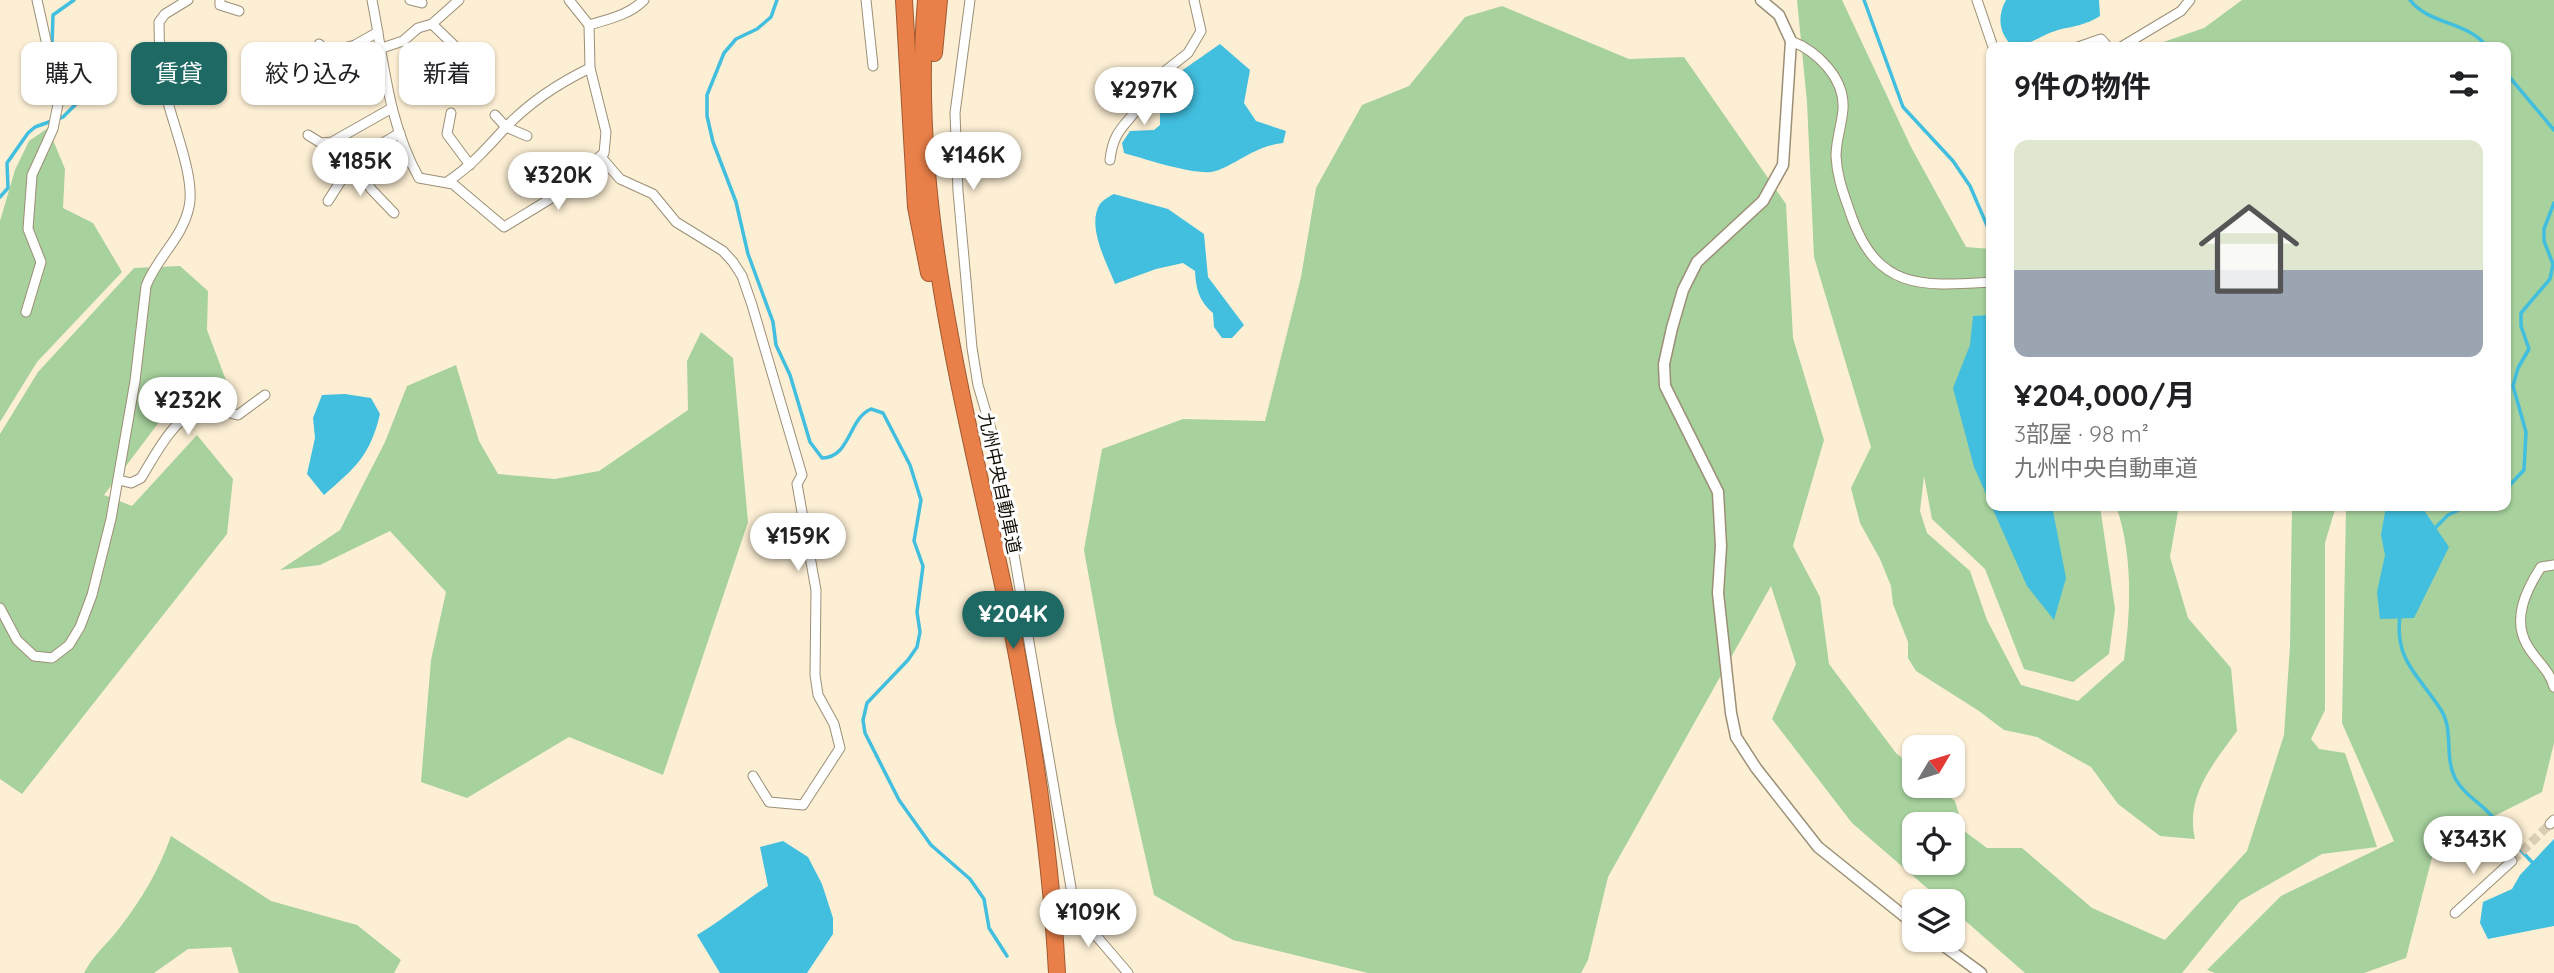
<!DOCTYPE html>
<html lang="ja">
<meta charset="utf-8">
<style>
body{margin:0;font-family:Quicksand,"Noto Sans JP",sans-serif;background:#f2f2f2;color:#202124;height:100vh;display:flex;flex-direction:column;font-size:26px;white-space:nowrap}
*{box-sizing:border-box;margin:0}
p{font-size:23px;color:#757577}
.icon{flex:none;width:38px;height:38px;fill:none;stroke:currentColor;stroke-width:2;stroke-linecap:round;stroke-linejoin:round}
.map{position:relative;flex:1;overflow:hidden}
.details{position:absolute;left:1986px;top:42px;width:525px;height:469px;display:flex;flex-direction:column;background:#fff;border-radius:14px;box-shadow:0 2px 5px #0004}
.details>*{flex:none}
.hud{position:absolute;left:21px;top:42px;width:665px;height:63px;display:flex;gap:14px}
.needle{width:46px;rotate:52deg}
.buttons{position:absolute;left:1902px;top:735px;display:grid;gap:14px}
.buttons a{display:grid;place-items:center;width:63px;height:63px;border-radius:14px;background:#fff;box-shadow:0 2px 5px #0004;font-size:35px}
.price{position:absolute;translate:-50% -60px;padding:0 16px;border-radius:24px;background:#fff;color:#222;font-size:23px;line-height:46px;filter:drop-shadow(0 2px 4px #0008)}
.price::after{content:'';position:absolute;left:50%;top:42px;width:21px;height:16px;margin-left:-10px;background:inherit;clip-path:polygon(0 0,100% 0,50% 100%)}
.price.current{background:#1e6963;color:#fff}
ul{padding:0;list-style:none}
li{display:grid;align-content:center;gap:14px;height:371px;padding:0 28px}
li span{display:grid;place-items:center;height:217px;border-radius:14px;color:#555}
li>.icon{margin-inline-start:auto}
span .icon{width:126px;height:126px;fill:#fffc;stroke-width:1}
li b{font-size:30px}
h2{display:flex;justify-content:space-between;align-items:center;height:84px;padding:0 28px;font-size:30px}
.chip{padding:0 24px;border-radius:14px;background:#fff;box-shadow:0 2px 5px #0004;font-size:24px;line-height:63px}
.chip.current{background:#1e6963;color:#fff}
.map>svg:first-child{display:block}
.green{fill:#a7d19d;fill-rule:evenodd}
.water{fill:#42bede}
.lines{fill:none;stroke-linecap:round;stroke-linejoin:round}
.stream{stroke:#42bede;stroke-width:3.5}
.minor-tunnel{stroke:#daceb5;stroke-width:9;stroke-dasharray:9 4.5;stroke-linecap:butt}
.minor-casing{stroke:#9c8f76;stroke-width:11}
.tertiary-casing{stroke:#9c8f76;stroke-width:13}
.motorway-casing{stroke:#9f5932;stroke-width:18}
.minor{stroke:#fff;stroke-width:9}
.tertiary{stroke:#fff;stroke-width:10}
.motorway{stroke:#ea8049;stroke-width:16}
.labels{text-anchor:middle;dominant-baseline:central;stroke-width:6;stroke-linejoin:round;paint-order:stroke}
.street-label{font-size:18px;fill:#151007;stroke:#fefefe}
</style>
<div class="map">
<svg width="2554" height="973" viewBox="0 0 2554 973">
<rect width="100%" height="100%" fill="#fdefd4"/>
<!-- green -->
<g class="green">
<path d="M1797 0H1842L1911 147 1966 247 1991 249 1992 506H2100L2115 609 2109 654 2073 682 2024 669 1985 569 1932 519 1924 476 1920 511 1927 533 1970 571 1987 620 2021 685 2078 701 2124 660C2131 610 2133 554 2116 506H2179L2170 557 2188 618 2231 668 2237 731C2213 764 2185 796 2195 839L2160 836 2118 804 2091 767 2037 737 2004 730 1979 711 1916 671 1908 658V642L1893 604 1891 586 1880 559 1860 523 1851 488 1871 447 1814 257 1807 102Z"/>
<polygon points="2242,0 2554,0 2554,743 2542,792 2435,846 2406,958 2364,973 2215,973 2207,970 2281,896 2394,841 2342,723 2346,506 2506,506 2506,47 2149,47 2204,28"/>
<path d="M1502 6 1629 59 1684 57 1786 204 1793 338 1824 440 1793 546 1820 597 1829 664 1896 753 1914 768V786H1936L1955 801 1964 831 1987 848H2022L2092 908 2165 940 2247 851 2284 735 2290 646 2292 506H2336L2325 543V710L2311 739 2319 749 2345 753 2377 847 2322 854 2240 901 2182 973H2025L1953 910V901H1942L1852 823 1772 719 1796 664 1771 586 1608 877 1588 960 1581 973H1368L1233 940 1154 895 1115 722 1084 550 1102 449 1183 419 1265 421 1301 277 1316 188 1362 105 1409 86 1465 17ZM1914 824H1953V863H1914Z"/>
<polygon points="48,128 65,169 63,208 93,223 122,272 37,362 0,422 0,221 15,170 29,141"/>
<polygon points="180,266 208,291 207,330 233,399 175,401 104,495 132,506 197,435 233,479 227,534 22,794 0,779 0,434 38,372 134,268"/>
<polygon points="701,332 733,358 748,522 663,775 569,737 467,798 421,782 431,660 446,592 390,531 320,565 280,570 340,530 385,442 407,386 456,365 479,441 498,474 555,479 599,471 688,410 687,361"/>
<path d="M171 836 271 901 357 925 401 960 394 973H239L231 947 188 949 154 973H84C95 952 108 944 121 926 143 897 159 870 171 836Z"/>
</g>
<!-- water -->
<g class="water">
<path d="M2006 0H2099L2100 16C2086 25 2074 26 2058 30 2038 36 2034 45 2011 45 1999 32 1997 16 2006 0Z"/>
<path d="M1220 44 1250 70 1244 103 1256 121 1286 131 1283 143C1252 146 1233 168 1211 172 1190 174 1145 159 1124 153L1122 143 1130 131 1154 130 1160 125V105L1154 90Z"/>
<path d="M1114 194 1168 209 1204 234 1208 277 1244 325 1232 338H1222L1214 327 1213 313C1199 301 1196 289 1195 271L1183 263 1156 269 1115 284C1107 263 1086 226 1100 204 1103 200 1110 196 1114 194Z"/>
<polygon points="1991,315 1992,506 2052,506 2066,578 2054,620 2027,586 1974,467 1953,388 1970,345 1973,316"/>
<path d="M345 394 371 398 380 414C370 456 355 468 324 495L307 474 315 438 313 418 322 395Z"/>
<polygon points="2389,506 2421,506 2449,547 2414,618 2380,619 2377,592 2385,555 2381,535 2385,512"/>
<polygon points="2554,839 2554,926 2488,939 2480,923 2483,902 2512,889 2520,875"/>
<path d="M783 841 808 857 822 884 833 918V934L807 973H720L697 935C723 920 743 902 768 886L760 847Z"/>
</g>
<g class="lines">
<!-- stream -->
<g class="stream">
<path d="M777 0 771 17 757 29 736 39 724 53 707 95V116L713 142 736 202 748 254 773 322 776 345 790 375 810 442 822 458C851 457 848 419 871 409L883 413 910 465 921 500 914 541 923 566 917 612 920 632 917 647 908 660 867 703 863 720 865 733 899 800 931 845 970 879 984 899 989 928 1007 956"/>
<polyline points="1864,0 1903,107 1953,161 1970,186 1992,237"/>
<path d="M2410 0C2429 25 2468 21 2487 47"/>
<polyline points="2506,73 2554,130"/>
<polyline points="0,197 8,188 7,163 28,133 35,127 63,117 78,102 70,67 52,46 53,15 74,0"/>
<polyline points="2506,489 2524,470 2526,432 2513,386 2518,368 2529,349 2521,326 2521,313 2550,279 2553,264 2544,241 2544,229 2554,203"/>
<polyline points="2434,529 2448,515 2467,506"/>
<path d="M2400 615C2394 661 2419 675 2441 710 2454 730 2444 756 2455 778 2463 793 2477 801 2488 812 2505 829 2517 848 2535 865"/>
</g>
<!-- minor-tunnel -->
<polyline class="minor-tunnel" points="2512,861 2550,824"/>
<defs>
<g id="minor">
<polyline points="220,0 220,5 239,11"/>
<path d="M372 0C384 61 388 123 419 178L453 184 504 227 550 199 604 153 606 132 590 68 589 25 569 0"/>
<polyline points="410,0 422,3"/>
<polyline points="866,0 873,66"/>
<polyline points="970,0 955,113 958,191 972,348 978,385 995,443 1075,911 1128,973"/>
<polyline points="1977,0 1993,47"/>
<polyline points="432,24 463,54"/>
<path d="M589 25C609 19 629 15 644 0"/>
<path d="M1791 41C1817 51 1845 78 1843 109 1842 124 1836 140 1836 156 1837 179 1845 197 1852 218 1879 291 1923 286 1992 282"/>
<polyline points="319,44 327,53 355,45 378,32"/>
<polyline points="2078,47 2101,39 2108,47"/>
<polyline points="2121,47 2181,11 2190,0"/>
<polyline points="379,49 403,41 418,28 432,24 459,0"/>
<polyline points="451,113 447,134 470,165"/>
<polyline points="495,115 506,127 527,136"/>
<polyline points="308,135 321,143 332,142 392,108"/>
<polyline points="601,157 620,179 653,194 676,222 723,251 733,262 742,276 752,305 802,475 797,484 816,590 815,675 818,695 834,724 840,748 803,805 769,802 753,776"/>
<polyline points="354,160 371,189 394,213"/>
<path d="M1110 160C1114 119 1139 123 1146 86L1188 53 1201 31 1194 0"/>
<path d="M447 182C471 166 487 148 506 127 530 102 559 83 590 68"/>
<polyline points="328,201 354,160 400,133"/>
<polyline points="26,312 41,262 28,229 32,175 53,129 59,99 37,0"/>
<path d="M119 480 131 483 141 478C154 457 174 417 199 410 212 407 226 412 238 415L265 395"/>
<path d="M2554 565 2541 567C2526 590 2512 619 2527 645 2536 661 2549 669 2554 687"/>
<path d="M0 608 17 640 34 656 52 658 69 645 80 627 92 595 111 519 135 381 146 286C157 257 182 239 189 207 196 176 170 119 164 86 160 65 159 43 159 22L165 14 188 0"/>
<polyline points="2550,824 2554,820"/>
<polyline points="2455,913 2512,861"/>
</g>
<g id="tertiary">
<polyline points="1761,0 1779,15 1791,41 1783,165 1763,201 1697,262 1683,290 1672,328 1664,364 1665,386 1718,492 1721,546 1718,593 1731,713 1736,737 1756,768 1818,847 1914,924"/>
<polyline points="1936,940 1981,973"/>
</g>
<g id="motorway">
<polyline points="904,0 916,207 929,273"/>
<path d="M926 0C909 198 962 394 1003 585 1030 713 1050 842 1057 973"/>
<polyline points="934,53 939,0"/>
</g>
</defs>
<!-- minor casing -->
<use href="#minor" class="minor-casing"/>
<!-- tertiary casing -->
<use href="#tertiary" class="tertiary-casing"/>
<!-- motorway casing -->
<use href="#motorway" class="motorway-casing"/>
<!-- minor -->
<use href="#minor" class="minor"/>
<!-- tertiary -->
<use href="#tertiary" class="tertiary"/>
<!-- motorway -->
<use href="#motorway" class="motorway"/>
</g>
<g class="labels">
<!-- street labels -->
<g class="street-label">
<text transform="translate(1000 483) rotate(78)">九州中央自動車道</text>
</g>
</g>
</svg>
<div class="buttons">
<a><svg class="needle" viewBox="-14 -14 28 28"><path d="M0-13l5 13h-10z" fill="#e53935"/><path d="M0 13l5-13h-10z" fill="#757577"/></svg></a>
<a><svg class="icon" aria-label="locate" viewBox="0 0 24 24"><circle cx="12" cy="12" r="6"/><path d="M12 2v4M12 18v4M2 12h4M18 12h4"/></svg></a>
<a><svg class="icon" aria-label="layers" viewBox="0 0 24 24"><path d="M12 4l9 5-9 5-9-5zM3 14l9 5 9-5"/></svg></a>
</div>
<b class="price" style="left:1144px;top:127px">¥297K</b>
<b class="price" style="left:973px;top:192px">¥146K</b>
<b class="price" style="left:360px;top:198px">¥185K</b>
<b class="price" style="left:558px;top:212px">¥320K</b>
<b class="price" style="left:188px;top:437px">¥232K</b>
<b class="price" style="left:798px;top:573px">¥159K</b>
<b class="price current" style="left:1013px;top:651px">¥204K</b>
<b class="price" style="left:2473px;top:876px">¥343K</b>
<b class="price" style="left:1088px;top:949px">¥109K</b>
<div class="hud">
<a class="chip">購入</a>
<a class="chip current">賃貸</a>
<a class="chip">絞り込み</a>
<a class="chip">新着</a>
</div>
<section class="details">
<h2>9件の物件<svg class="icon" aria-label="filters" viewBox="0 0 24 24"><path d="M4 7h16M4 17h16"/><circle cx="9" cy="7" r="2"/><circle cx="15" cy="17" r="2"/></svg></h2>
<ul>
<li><span style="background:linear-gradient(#dfe7d0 60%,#9aa5b1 0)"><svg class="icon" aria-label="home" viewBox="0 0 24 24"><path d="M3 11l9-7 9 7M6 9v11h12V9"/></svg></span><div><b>¥204,000/月</b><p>3部屋 · 98 m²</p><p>九州中央自動車道</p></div></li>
</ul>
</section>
</div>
